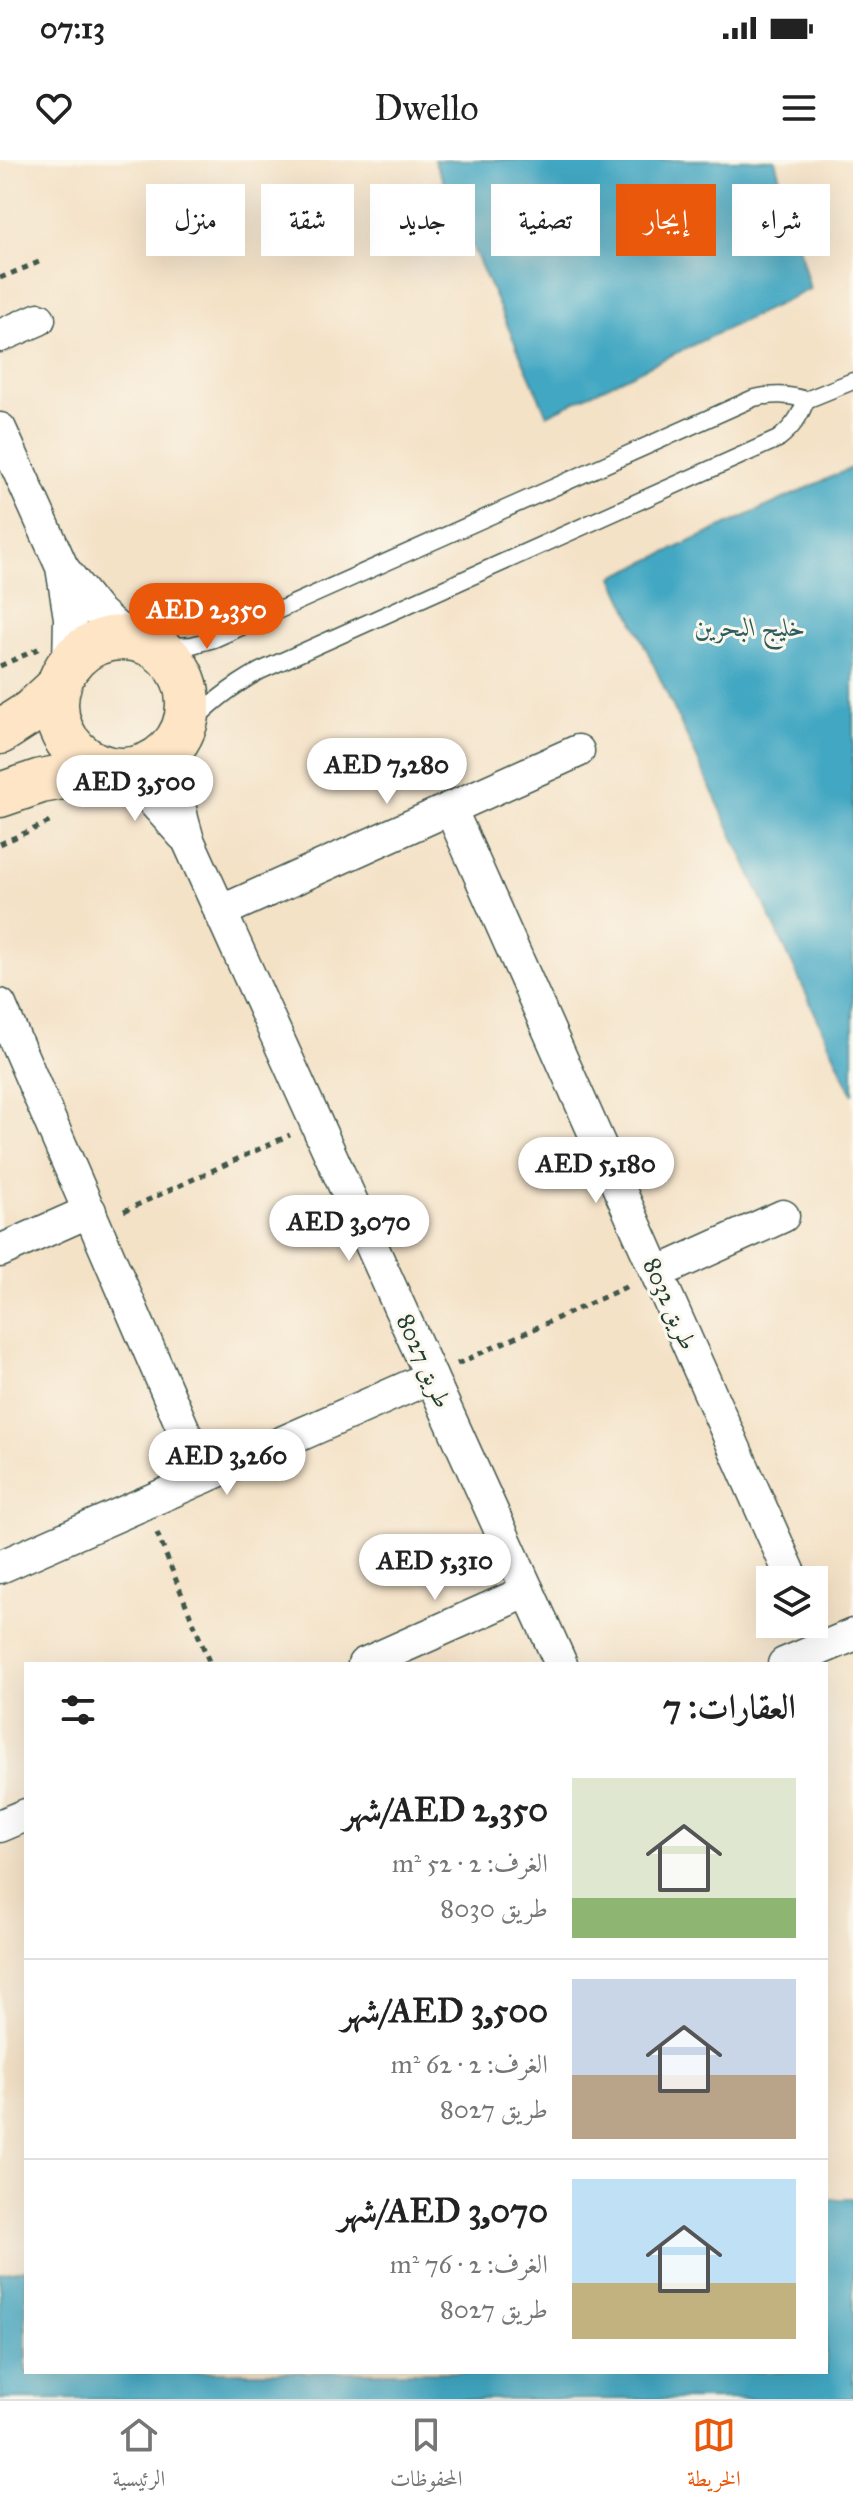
<!DOCTYPE html>
<html lang="ar">
<meta charset="utf-8">
<style>
body{margin:0;font-family:"IM FELL Great Primer",Amiri,serif;background:#f2f2f2;color:#222;direction:rtl;height:100vh;display:flex;flex-direction:column;font-size:30px;white-space:nowrap}
*{box-sizing:border-box;margin:0}
p{font-size:26px;color:#767676}
.icon{flex:none;width:44px;height:44px;fill:none;stroke:currentColor;stroke-width:2;stroke-linecap:round;stroke-linejoin:round}
.map{position:relative;flex:1;overflow:hidden;direction:ltr}
.panel{position:absolute;left:24px;top:1502px;width:804px;height:712px;display:flex;flex-direction:column;background:#fff;border-radius:0px;box-shadow:0 8px 32px #0002;direction:rtl}
.panel>*{flex:none}
.guide{position:absolute;left:24px;top:24px;width:806px;height:72px;direction:rtl;display:flex;gap:16px}
.fabs{position:absolute;left:756px;top:1406px;display:grid;gap:16px}
.fabs a{display:grid;place-items:center;width:72px;height:72px;border-radius:0px;background:#fff;box-shadow:0 8px 32px #0002;font-size:40px}
.price{position:absolute;translate:-50% -68px;padding:0 18px;border-radius:28px;background:#fff;color:#222;font-size:26px;line-height:52px;filter:drop-shadow(0 2px 4px #0008)}
.price::after{content:'';position:absolute;left:50%;top:48px;width:24px;height:18px;margin-left:-12px;background:inherit;clip-path:polygon(0 0,100% 0,50% 100%)}
.price.active{background:#ea580c;color:#fff}
ul{padding:0;list-style:none}
li{display:flex;align-items:center;gap:24px;height:200px;padding:0 32px}
li+li{border-top:2px solid #e0e0e0}
li span{display:grid;place-items:center;flex:none;width:224px;height:160px;border-radius:0px;color:#555}
li>.icon{margin-inline-start:auto}
span .icon{width:96px;height:96px;fill:#fffc;stroke-width:1}
li b{font-size:34px}
h2{display:flex;justify-content:space-between;align-items:center;height:96px;padding:0 32px;font-size:34px}
.pill{padding:0 28px;border-radius:0px;background:#fff;box-shadow:0 8px 32px #0002;font-size:28px;line-height:72px}
.pill.active{background:#ea580c;color:#fff}
.status{display:flex;justify-content:space-between;align-items:center;height:56px;padding:0 40px;background:#fff;direction:ltr}
.status svg{height:22px;fill:currentColor}
header{display:flex;justify-content:space-between;align-items:center;height:104px;padding:0 32px;background:#fff;font-size:36px;font-weight:600}
.tab-bar{display:flex;justify-content:space-around;align-items:center;height:112px;border-top:2px solid #e0e0e0;background:#fff;font-size:22px;color:#767676}
.tab-bar a{display:grid;justify-items:center;gap:4px}
.tab-bar .active{color:#ea580c}
.map>svg:first-child{display:block}
.water{fill:#42a7c2;stroke:#30727b;stroke-width:2}
.lines{fill:none;stroke-linecap:round;stroke-linejoin:round}
.lane-casing{stroke:#3f564a;stroke-width:19}
.street-casing{stroke:#3f564a;stroke-width:35}
.secondary-casing{stroke:#3f564a;stroke-width:47}
.path{stroke:#3f564a;stroke-width:5;stroke-dasharray:6 6;stroke-linecap:butt}
.lane{stroke:#fff;stroke-width:16}
.street{stroke:#fff;stroke-width:32}
.secondary{stroke:#fde5c5;stroke-width:44}
.labels{text-anchor:middle;dominant-baseline:central;stroke-width:6;stroke-linejoin:round;paint-order:stroke}
.street-label{font-size:24px;fill:#1f3d34;stroke:#fbf7ec}
.water-label{font-size:26px;font-style:italic;fill:#2a5d5f;stroke:#fbf7ec}
</style>
<div class="status"><b>07:13</b><svg viewBox="0 0 49 12"><path d="M0 12V9h3v3zM5 12V6h3v6zM10 12V3h3v9zM15 12V0h3v12zM26 1h20v11H26zM47 4h2v5h-2z"/></svg></div>
<header><svg class="icon" aria-label="menu" viewBox="0 0 24 24"><path d="M4 6h16M4 12h16M4 18h16"/></svg>Dwello<svg class="icon" aria-label="heart" viewBox="0 0 24 24"><path d="M12 20l-8-8c-3-5 5-10 8-4 3-6 11-1 8 4z"/></svg></header>
<div class="map">
<svg width="853" height="2239" viewBox="0 0 853 2239">
<rect width="100%" height="100%" fill="#fbf7ec"/>
<filter id="ink" filterUnits="userSpaceOnUse"><feTurbulence type="fractalNoise" baseFrequency=".0125" numOctaves="2"/><feDisplacementMap in="SourceGraphic" scale="16" xChannelSelector="R" yChannelSelector="G"/><feConvolveMatrix kernelMatrix="1 2 1 2 8 2 1 2 1" color-interpolation-filters="sRGB"/></filter>
<filter id="wash" filterUnits="userSpaceOnUse"><feTurbulence type="fractalNoise" baseFrequency=".006" numOctaves="4" result="noise"/><feDisplacementMap in="SourceGraphic" scale="32" xChannelSelector="R" yChannelSelector="G"/><feGaussianBlur stdDeviation="1.8" result="paint"/><feColorMatrix in="noise" values="0 0 0 0 0 0 0 0 0 0 0 0 0 0 0 0 0 1.4 0 .05"/><feComposite in="paint" operator="in"/></filter>
<g filter="url(#wash)">
<rect width="100%" height="100%" fill="#f4e2c7"/>
<!-- water -->
<g class="water">
<polygon points="434,0 775,0 810,129 547,255"/>
<polygon points="853,307 853,935 613,417"/>
<polygon points="826,2039 853,2039 853,2239 0,2239 0,2114 26,2109 26,2212 826,2212"/>
</g>
</g>
<g filter="url(#ink)">
<g class="lines">
<defs>
<g id="lane">
<path d="M158 487 192 485 214 479 754 238C773 234 787 234 806 240L853 221"/>
<path d="M184 571C207 546 230 527 260 511L778 279C792 268 800 257 806 240"/>
</g>
<g id="street">
<polyline points="0,176 39,159"/>
<polyline points="0,269 62,407 70,458 69,504"/>
<polyline points="64,410 97,451 116,468 145,481"/>
<path d="M173 587C174 619 178 649 188 680L561 1504"/>
<polyline points="118,610 144,631 183,675"/>
<polyline points="450,648 793,1420"/>
<polyline points="220,752 578,591"/>
<polyline points="0,845 204,1317"/>
<polyline points="0,1091 90,1051"/>
<polyline points="657,1113 783,1056"/>
<polyline points="0,1407 431,1217"/>
<polyline points="364,1504 528,1431"/>
<polyline points="784,1504 853,1475"/>
<polyline points="0,1666 26,1655"/>
</g>
<g id="secondary">
<circle cx="122" cy="544" r="66"/>
<polyline points="0,572 31,552 57,528"/>
<polyline points="0,635 41,621 107,609"/>
</g>
</defs>
<!-- lane casing -->
<use href="#lane" class="lane-casing"/>
<!-- street casing -->
<use href="#street" class="street-casing"/>
<!-- secondary casing -->
<use href="#secondary" class="secondary-casing"/>
<!-- path -->
<g class="path">
<polyline points="0,118 39,102"/>
<polyline points="0,506 40,488"/>
<polyline points="0,684 54,660"/>
<polyline points="124,1051 290,975"/>
<polyline points="457,1204 630,1125"/>
<polyline points="157,1373 210,1504"/>
</g>
<!-- lane -->
<use href="#lane" class="lane"/>
<!-- street -->
<use href="#street" class="street"/>
<!-- secondary -->
<use href="#secondary" class="secondary"/>
</g>
</g>
<g class="labels">
<!-- street labels -->
<g class="street-label">
<text transform="translate(670 1144) rotate(66)">طريق 8032</text>
<text transform="translate(424 1201) rotate(66)">طريق 8027</text>
</g>
<!-- water labels -->
<g class="water-label">
<text x="750" y="467">خليج البحرين</text>
</g>
</g>
</svg>
<div class="fabs">
<a><svg class="icon" aria-label="layers" viewBox="0 0 24 24"><path d="M12 4l9 5-9 5-9-5zM3 14l9 5 9-5"/></svg></a>
</div>
<b class="price active" style="left:207px;top:491px">AED 2,350</b>
<b class="price" style="left:387px;top:646px">AED 7,280</b>
<b class="price" style="left:135px;top:663px">AED 3,500</b>
<b class="price" style="left:596px;top:1045px">AED 5,180</b>
<b class="price" style="left:349px;top:1103px">AED 3,070</b>
<b class="price" style="left:227px;top:1337px">AED 3,260</b>
<b class="price" style="left:435px;top:1442px">AED 5,310</b>
<div class="guide">
<a class="pill">شراء</a>
<a class="pill active">إيجار</a>
<a class="pill">تصفية</a>
<a class="pill">جديد</a>
<a class="pill">شقة</a>
<a class="pill">منزل</a>
</div>
<section class="panel">
<h2>العقارات: 7<svg class="icon" aria-label="filters" viewBox="0 0 24 24"><path d="M4 7h16M4 17h16"/><circle cx="9" cy="7" r="2"/><circle cx="15" cy="17" r="2"/></svg></h2>
<ul>
<li><span style="background:linear-gradient(#dfe7d0 75%,#8fb573 0)"><svg class="icon" aria-label="home" viewBox="0 0 24 24"><path d="M3 11l9-7 9 7M6 9v11h12V9"/></svg></span><div><b>AED 2,350/شهر</b><p>الغرف: 2 · 52 m²</p><p>طريق 8030</p></div></li>
<li><span style="background:linear-gradient(#c9d6e8 60%,#b9a48a 0)"><svg class="icon" aria-label="home" viewBox="0 0 24 24"><path d="M3 11l9-7 9 7M6 9v11h12V9"/></svg></span><div><b>AED 3,500/شهر</b><p>الغرف: 2 · 62 m²</p><p>طريق 8027</p></div></li>
<li><span style="background:linear-gradient(#bfe0f5 65%,#c2b280 0)"><svg class="icon" aria-label="home" viewBox="0 0 24 24"><path d="M3 11l9-7 9 7M6 9v11h12V9"/></svg></span><div><b>AED 3,070/شهر</b><p>الغرف: 2 · 76 m²</p><p>طريق 8027</p></div></li>
</ul>
</section>
</div>
<nav class="tab-bar">
<a class="active"><svg class="icon" aria-label="map" viewBox="0 0 24 24"><path d="M3 6l6-2 6 2 6-2v14l-6 2-6-2-6 2zM9 4v14M15 6v14"/></svg>الخريطة</a>
<a><svg class="icon" aria-label="saved" viewBox="0 0 24 24"><path d="M7 4h10v16l-5-4-5 4z"/></svg>المحفوظات</a>
<a><svg class="icon" aria-label="home" viewBox="0 0 24 24"><path d="M3 11l9-7 9 7M6 9v11h12V9"/></svg>الرئيسية</a>
</nav>
